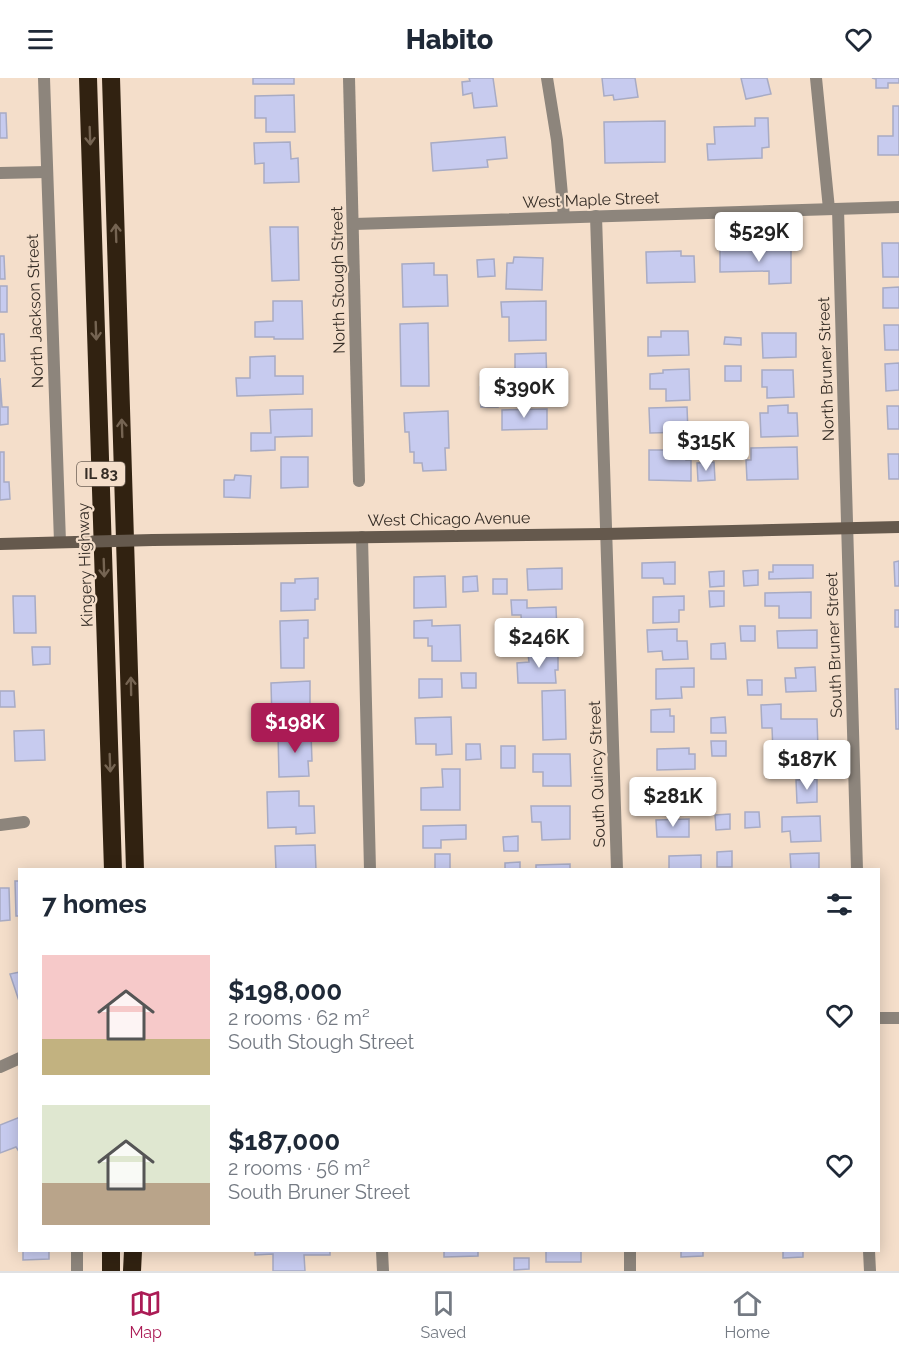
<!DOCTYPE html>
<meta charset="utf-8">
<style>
body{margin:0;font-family:Raleway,sans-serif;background:#f6f6f7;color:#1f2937;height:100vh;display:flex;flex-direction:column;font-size:22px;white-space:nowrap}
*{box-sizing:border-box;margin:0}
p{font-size:20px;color:#747a83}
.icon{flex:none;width:33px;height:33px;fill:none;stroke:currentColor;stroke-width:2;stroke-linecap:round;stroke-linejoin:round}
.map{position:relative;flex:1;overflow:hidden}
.side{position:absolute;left:18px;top:790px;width:862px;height:384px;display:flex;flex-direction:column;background:#fff;border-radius:0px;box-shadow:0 3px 15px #0003}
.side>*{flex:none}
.price{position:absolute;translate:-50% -51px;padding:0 14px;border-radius:6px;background:#fff;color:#222;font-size:20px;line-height:39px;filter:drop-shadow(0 2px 3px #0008)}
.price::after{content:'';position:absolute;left:50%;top:36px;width:18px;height:14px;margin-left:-9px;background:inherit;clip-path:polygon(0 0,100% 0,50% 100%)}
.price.on{background:#ab1b55;color:#fff}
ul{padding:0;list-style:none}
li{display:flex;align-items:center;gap:18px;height:150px;padding:0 24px}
li span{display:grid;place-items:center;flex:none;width:168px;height:120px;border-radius:0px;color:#555}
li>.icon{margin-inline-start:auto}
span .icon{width:72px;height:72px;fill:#fffc;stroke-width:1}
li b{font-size:26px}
h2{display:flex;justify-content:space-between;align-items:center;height:72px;padding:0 24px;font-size:26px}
header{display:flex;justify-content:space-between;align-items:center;height:78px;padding:0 24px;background:#fff;font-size:27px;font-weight:800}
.menu{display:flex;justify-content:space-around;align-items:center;height:84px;border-top:2px solid #e0e1e3;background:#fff;font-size:16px;color:#747a83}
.menu a{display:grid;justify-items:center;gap:3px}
.menu .on{color:#ab1b55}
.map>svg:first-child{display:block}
.building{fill:#c7cbef;stroke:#a8abc4;stroke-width:1.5}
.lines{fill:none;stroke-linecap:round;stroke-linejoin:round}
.minor{stroke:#8d857c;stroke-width:12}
.secondary{stroke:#65594d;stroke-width:12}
.motorway{stroke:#312211;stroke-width:18}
.secondary-bridge{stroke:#65594d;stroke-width:12}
.oneway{stroke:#756452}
.labels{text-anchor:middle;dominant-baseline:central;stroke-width:4.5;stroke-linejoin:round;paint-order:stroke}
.shield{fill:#f4deca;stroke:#6e6257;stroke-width:1.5}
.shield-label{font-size:15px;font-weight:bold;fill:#352d26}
.street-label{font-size:16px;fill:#352d26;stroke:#f4deca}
</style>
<header><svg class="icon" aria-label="menu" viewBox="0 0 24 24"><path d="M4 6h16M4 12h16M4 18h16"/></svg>Habito<svg class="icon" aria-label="heart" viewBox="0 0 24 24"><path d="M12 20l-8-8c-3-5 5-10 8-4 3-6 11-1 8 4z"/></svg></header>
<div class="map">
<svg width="899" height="1193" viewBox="0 0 899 1193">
<rect width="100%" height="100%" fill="#f4deca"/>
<!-- building -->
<g class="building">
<rect x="253" y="0" width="41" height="6"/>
<polygon points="469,0 493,0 497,28 474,30 472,15 463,17 462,4 470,3"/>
<polygon points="602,0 635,0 638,19 614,22 613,17 604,18"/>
<polygon points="741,0 767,0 771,16 746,21"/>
<polygon points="872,0 899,0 899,5 888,5 888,10 876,10 876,1"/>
<polygon points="294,17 295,54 266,54 266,40 255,40 255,18"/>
<polygon points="893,28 899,28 899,77 878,77 878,58 893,58"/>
<polygon points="0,35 6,35 7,60 0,60"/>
<polygon points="755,40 768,40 769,69 762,70 762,80 708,82 707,66 715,66 714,49 755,48"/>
<polygon points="665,43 665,84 605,85 604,44"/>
<polygon points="505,59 507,80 487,82 488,89 433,93 431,65"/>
<polygon points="290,64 291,81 298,80 299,104 264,105 264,85 255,86 254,65"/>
<polygon points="270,149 298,149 299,202 272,203"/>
<polygon points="882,165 899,165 899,199 883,199"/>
<polygon points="791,171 791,205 769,206 769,193 720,194 720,172"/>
<polygon points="681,173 681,178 694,178 695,204 647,205 646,174"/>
<polygon points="0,178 4,178 5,201 0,201"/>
<polygon points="514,179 543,180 542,212 506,211 507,185 513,185"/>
<polygon points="494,181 495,198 478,199 477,182"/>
<polygon points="434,185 434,197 447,197 448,228 403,229 402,186"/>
<rect x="0" y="208" width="7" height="26"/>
<polygon points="899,209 899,230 883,230 883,210"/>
<polygon points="273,223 302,223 303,261 274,261 274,259 255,259 255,244 273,243"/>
<polygon points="546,223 546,262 509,263 509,239 502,239 501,224"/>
<polygon points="428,245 429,308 401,308 400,246"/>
<polygon points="884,247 899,247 899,272 885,272"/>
<polygon points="661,253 688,253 689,277 648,278 648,259 661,259"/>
<polygon points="762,255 796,255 796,279 763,280"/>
<polygon points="0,256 4,256 5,283 0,283"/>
<polygon points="725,259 741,260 741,267 724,266"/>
<polygon points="546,275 547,307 537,307 538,318 516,318 516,312 504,312 504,298 515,298 515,276"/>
<polygon points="275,278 275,298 303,298 303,316 237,318 236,300 250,300 250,279"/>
<polygon points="899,285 899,312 886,313 885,286"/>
<rect x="725" y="288" width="16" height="15"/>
<polygon points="689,291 690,322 666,323 666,311 650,311 650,296 663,295 663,292"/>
<polygon points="762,292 793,292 794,319 767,320 767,309 762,309"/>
<polygon points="0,300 2,329 8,329 8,346 0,347"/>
<polygon points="480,309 497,309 498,329 481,329"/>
<polygon points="788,327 788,335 797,335 798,358 761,359 760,335 768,335 768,328"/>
<polygon points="887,328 899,328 899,351 888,351"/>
<polygon points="687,329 688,354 650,355 649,330"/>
<polygon points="312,331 312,358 275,359 275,372 251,373 251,355 271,355 270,332"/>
<polygon points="547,331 547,351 502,352 502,332"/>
<polygon points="448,333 449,370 445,370 446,392 423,393 422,385 414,385 414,374 410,374 409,354 405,354 404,335"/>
<rect x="699" y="348" width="19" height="14"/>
<polygon points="797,369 798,401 747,402 746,382 751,382 751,370"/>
<polygon points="649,372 686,372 686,382 691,382 691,403 649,402"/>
<polygon points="0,374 4,374 4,404 9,404 10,421 0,422"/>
<polygon points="888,376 899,376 899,401 889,401"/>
<polygon points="281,379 308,379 308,409 281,410"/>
<polygon points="714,384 715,402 698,403 697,385"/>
<polygon points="235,397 251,398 250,420 224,419 224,402 234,402"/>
<polygon points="899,483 899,508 895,508 894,484"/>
<polygon points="675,484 675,506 664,506 663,500 642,500 642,485"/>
<polygon points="773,487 813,487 813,500 769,501 769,494 773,494"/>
<polygon points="562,490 562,511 528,512 527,491"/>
<polygon points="758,492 758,507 744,508 743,493"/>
<polygon points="724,493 724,508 710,509 709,494"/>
<polygon points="445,498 446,529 414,530 414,499"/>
<polygon points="477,498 478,513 463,514 463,499"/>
<polygon points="318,500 318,521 315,521 315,532 281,533 281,505 295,505 295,501"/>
<rect x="493" y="501" width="14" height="15"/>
<polygon points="709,513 724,513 724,528 710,529"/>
<polygon points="811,514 811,540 779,540 779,528 765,528 765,515"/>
<polygon points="13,518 35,518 36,555 14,555"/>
<polygon points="684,518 684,532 679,532 679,544 653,545 653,519"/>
<polygon points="511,522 527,522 527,530 556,529 557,555 522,555 521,537 512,537"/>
<rect x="895" y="532" width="4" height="17"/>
<polygon points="308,542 308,560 304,560 304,590 281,590 280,543"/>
<polygon points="432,542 432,548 460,547 461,583 432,583 432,568 428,568 428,560 414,560 414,543"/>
<polygon points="740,548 755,548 755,563 741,563"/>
<polygon points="677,551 677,563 687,563 688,581 663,582 662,573 648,574 647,552"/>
<polygon points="817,552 817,570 778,570 777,553"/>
<polygon points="725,565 726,581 711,581 711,566"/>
<polygon points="32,569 50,569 50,586 33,587"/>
<polygon points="558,575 558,592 555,592 556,605 518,605 517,585 529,584 528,576"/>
<polygon points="815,589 816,613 786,614 785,600 796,600 795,590"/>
<polygon points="694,590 694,609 681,609 682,620 656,621 656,591"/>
<polygon points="461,595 476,595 476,610 462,610"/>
<polygon points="419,601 442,601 442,619 419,620"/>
<polygon points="747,602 762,602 762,617 748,617"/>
<polygon points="310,603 310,628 306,628 306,642 272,643 271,605"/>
<polygon points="895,611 899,611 899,651 896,651"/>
<polygon points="565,612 566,661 543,662 542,613"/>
<polygon points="0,613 14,613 15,629 0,629"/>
<polygon points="781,626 781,641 817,641 818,671 773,673 772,650 762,650 761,627"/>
<polygon points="670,631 670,638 674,638 674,654 651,654 651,632"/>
<polygon points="451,639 452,676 436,677 436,666 416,666 415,640"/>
<polygon points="725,639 726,655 711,655 711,640"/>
<polygon points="44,652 45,682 15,683 14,653"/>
<polygon points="311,655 312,683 308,683 309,698 279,699 278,656"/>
<polygon points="711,663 726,663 726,678 712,678"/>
<polygon points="466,666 480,666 481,681 466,682"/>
<rect x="501" y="668" width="14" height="22"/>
<polygon points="689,670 689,676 695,676 695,691 657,692 657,671"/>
<polygon points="533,676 570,676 571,708 543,708 543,694 533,694"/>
<polygon points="442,691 460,691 460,732 421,732 421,710 443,709"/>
<polygon points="817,701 817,724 797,725 796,702"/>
<polygon points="697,703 697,720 682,720 682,727 669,728 669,723 657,723 656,704"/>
<polygon points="299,713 299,728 314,728 315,755 296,756 296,749 268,750 267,714"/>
<polygon points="531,728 570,728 570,761 542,762 541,744 532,744"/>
<polygon points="745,734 759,734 760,749 745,750"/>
<polygon points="730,736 730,751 716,752 715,737"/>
<polygon points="820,738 821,763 791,764 790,753 782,754 782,739"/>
<polygon points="689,741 689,759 657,759 656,742"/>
<polygon points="466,747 466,761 441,762 441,770 423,770 423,748"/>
<polygon points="518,758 518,773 504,773 503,759"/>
<polygon points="315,767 316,792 276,792 275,768"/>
<polygon points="732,773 732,789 717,789 717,774"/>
<polygon points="819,775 819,792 791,792 790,776"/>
<rect x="435" y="776" width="15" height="15"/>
<polygon points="701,777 701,792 669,791 669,778"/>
<polygon points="520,784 520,792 505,792 505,785"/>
<polygon points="570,786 570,792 536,792 536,787"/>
<polygon points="15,803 20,803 20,838 16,838"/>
<polygon points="0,810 9,810 10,842 0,843"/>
<polygon points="20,894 20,923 19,923 10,896"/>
<polygon points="20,1039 20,1075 16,1069 0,1075 0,1047"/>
<polygon points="23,1173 49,1173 49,1181 23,1182"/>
<polygon points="255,1173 330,1173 330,1177 304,1177 305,1193 273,1193 273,1176 255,1177"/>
<polygon points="444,1173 478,1173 478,1178 444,1179"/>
<rect x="546" y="1173" width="35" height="11"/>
<polygon points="681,1173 703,1173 703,1178 681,1179"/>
<polygon points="783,1173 803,1173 803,1179 783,1180"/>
<polygon points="514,1180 529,1180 529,1191 514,1192"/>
</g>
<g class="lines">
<!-- minor -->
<g class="minor">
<polyline points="44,0 60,464"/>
<polyline points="349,0 359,403"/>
<polyline points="547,0 557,62 564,139"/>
<polyline points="816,0 829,131"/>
<polyline points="0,95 47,94"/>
<polyline points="838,131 857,792"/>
<polyline points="596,138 617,792"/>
<polyline points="354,146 899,129"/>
<polyline points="362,459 370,792"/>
<polyline points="0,747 24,744"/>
<polyline points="879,940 899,940"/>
<polyline points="0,989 20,980"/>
<polyline points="77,1173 77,1193"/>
<polyline points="382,1173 383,1193"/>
<polyline points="630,1173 630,1193"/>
<polyline points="869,1173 870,1193"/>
</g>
<!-- secondary -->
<g class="secondary">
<polyline points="153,462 605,456 899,449"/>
<polyline points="0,466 76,464"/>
</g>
<!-- motorway -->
<g class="motorway">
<polyline points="88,0 113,792"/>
<polyline points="111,0 135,792"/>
<polyline points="111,1193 111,1173"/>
<polyline points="132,1193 133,1173"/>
</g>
<!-- secondary-bridge -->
<polyline class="secondary-bridge" points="76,464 153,462"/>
</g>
<!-- one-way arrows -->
<defs><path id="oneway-shaft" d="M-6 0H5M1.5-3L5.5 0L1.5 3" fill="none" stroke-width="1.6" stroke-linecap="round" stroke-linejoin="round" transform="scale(1.5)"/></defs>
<g class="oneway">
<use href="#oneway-shaft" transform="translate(90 58) rotate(88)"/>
<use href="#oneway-shaft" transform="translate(116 155) rotate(-92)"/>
<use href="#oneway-shaft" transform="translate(96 253) rotate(88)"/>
<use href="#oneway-shaft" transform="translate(122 350) rotate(-92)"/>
<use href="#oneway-shaft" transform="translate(104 490) rotate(88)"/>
<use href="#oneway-shaft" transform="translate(131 608) rotate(-91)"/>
<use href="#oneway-shaft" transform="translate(110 685) rotate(88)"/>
</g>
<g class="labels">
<!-- shield labels -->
<rect class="shield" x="77" y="384" width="48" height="24" rx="4.5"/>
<g class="shield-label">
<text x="101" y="396">IL 83</text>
</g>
<!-- street labels -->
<g class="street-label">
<text transform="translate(591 122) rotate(-2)">West Maple Street</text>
<text transform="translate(338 202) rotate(-91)">North Stough Street</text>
<text transform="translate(35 233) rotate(-92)">North Jackson Street</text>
<text transform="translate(826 291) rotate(-92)">North Bruner Street</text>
<text transform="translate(449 441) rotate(-1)">West Chicago Avenue</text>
<text transform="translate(85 487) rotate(-92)">Kingery Highway</text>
<text transform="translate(834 567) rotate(-92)">South Bruner Street</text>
<text transform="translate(597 696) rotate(-92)">South Quincy Street</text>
</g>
</g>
</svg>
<b class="price" style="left:759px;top:185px">$529K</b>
<b class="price" style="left:524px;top:341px">$390K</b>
<b class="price" style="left:706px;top:394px">$315K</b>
<b class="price" style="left:539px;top:591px">$246K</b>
<b class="price on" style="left:295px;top:676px">$198K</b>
<b class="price" style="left:807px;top:713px">$187K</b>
<b class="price" style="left:673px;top:750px">$281K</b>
<section class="side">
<h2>7 homes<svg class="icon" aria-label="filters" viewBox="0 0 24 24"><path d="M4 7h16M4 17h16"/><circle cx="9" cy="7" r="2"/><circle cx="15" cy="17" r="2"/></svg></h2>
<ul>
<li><span style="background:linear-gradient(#f6c9c9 70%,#c2b280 0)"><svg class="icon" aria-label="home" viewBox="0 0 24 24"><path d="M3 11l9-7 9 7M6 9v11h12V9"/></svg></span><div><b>$198,000</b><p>2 rooms · 62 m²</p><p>South Stough Street</p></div><svg class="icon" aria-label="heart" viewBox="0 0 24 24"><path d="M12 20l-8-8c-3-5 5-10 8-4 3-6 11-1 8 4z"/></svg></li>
<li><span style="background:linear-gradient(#dfe7d0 65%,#b9a48a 0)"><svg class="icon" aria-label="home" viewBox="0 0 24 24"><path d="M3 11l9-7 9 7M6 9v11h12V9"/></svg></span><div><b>$187,000</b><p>2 rooms · 56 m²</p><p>South Bruner Street</p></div><svg class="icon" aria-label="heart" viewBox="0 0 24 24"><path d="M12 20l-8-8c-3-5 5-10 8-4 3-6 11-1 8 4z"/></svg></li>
</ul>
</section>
</div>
<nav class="menu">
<a class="on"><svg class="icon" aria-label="map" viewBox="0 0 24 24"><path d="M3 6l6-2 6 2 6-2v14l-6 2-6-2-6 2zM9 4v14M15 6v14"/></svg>Map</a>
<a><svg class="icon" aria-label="saved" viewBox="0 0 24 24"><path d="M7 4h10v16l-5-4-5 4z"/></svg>Saved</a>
<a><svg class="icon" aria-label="home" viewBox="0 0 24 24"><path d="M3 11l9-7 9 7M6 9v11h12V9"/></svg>Home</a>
</nav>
